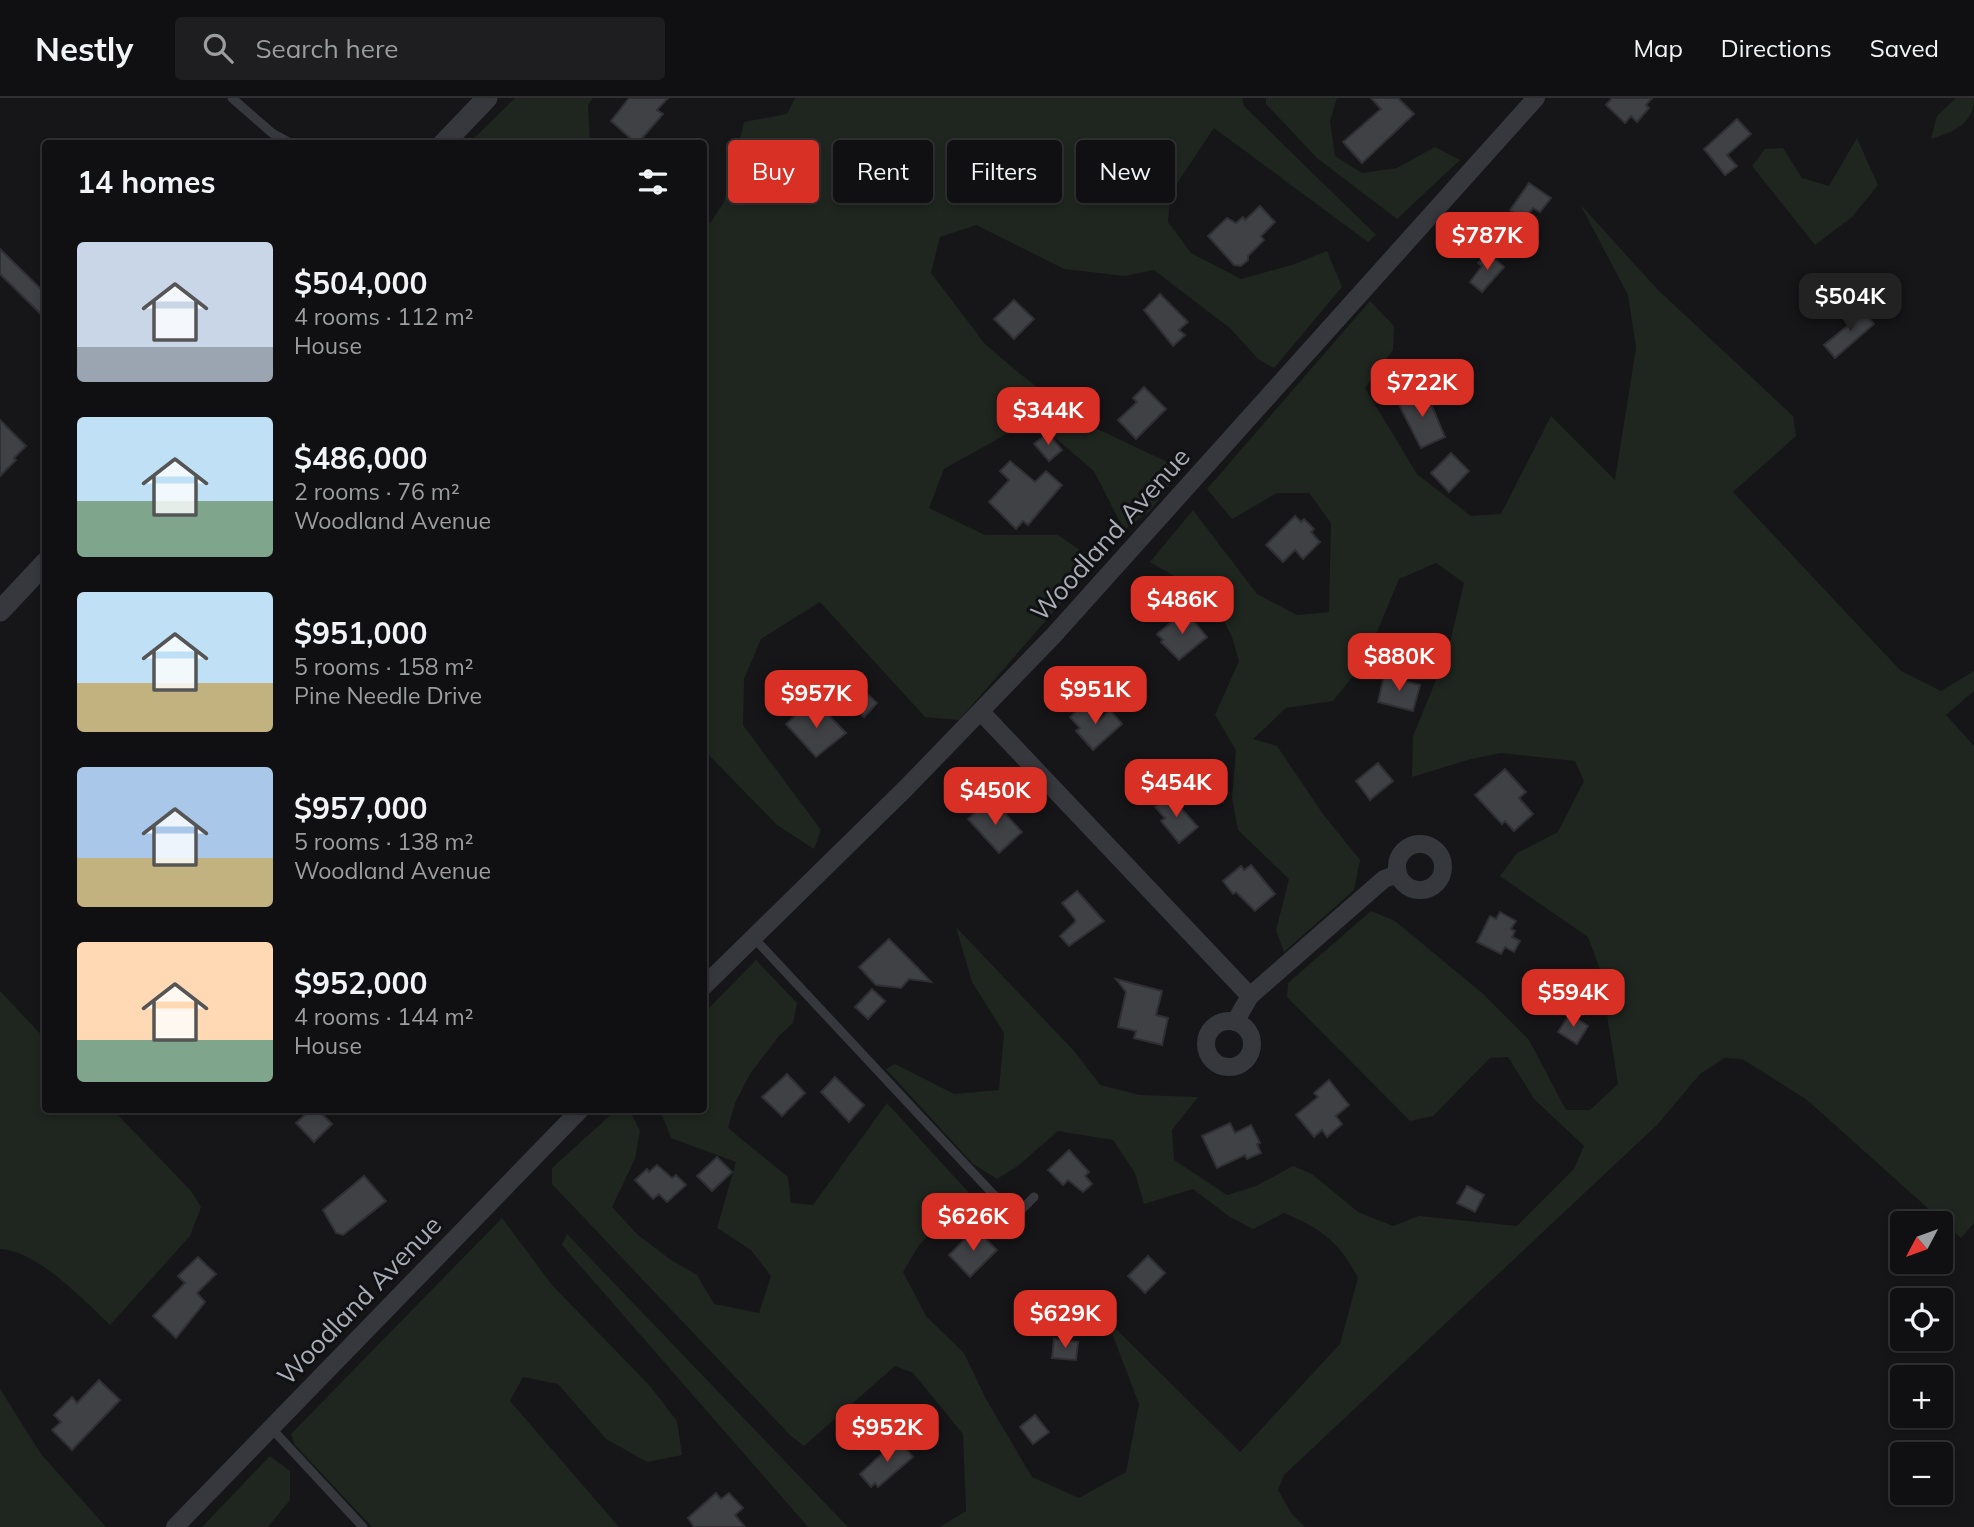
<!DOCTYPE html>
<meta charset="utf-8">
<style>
body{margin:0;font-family:Mulish,sans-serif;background:#1e1e20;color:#f1f3f6;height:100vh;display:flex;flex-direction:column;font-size:26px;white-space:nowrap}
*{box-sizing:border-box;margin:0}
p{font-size:23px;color:#9c9d9f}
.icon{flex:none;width:38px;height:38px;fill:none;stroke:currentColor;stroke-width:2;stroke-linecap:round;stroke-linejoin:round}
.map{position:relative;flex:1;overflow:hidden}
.sheet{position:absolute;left:42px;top:42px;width:665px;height:973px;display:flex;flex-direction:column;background:#101012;border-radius:7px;box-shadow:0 4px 10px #0003,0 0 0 2px #303032}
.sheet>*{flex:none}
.hud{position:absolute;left:728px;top:42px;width:665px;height:63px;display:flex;gap:14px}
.needle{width:46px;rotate:229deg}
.fabs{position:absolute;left:1890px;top:1113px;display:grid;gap:14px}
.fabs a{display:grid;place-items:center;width:63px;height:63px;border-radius:7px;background:#101012;box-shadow:0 4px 10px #0003,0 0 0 2px #303032;font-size:35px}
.price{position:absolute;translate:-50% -60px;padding:0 16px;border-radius:14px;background:#d93025;color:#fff;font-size:23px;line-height:46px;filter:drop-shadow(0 2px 4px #0008)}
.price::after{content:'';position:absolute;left:50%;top:42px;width:21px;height:16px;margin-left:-10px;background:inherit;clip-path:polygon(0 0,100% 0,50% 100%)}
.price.current{background:#222;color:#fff}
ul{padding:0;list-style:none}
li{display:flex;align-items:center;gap:21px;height:175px;padding:0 35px}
li span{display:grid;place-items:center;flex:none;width:196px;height:140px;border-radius:7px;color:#555}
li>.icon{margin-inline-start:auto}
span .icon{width:84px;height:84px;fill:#fffc;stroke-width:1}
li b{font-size:30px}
h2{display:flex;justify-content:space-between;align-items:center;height:84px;padding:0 35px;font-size:30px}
.pill{padding:0 24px;border-radius:7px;background:#101012;box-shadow:0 4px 10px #0003,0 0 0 2px #303032;font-size:24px;line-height:63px}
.pill.current{background:#d93025;color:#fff}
header{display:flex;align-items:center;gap:42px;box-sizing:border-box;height:98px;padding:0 35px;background:#101012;border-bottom:2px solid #303032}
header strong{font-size:33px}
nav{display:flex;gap:38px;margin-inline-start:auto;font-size:24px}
.search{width:490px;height:63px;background:#1e1e20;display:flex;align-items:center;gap:18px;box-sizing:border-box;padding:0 24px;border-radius:7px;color:#9c9d9f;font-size:26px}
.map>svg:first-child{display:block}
.green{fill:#1e261f}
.building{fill:#404145;stroke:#303034;stroke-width:2}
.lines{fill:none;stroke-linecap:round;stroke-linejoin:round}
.service{stroke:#37383d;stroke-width:9}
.minor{stroke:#37383d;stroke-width:18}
.tertiary{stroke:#37383d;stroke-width:21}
.labels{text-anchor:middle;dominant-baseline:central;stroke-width:6;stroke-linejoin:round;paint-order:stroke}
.street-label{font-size:26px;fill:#a8adb8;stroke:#111113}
</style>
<header>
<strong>Nestly</strong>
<div class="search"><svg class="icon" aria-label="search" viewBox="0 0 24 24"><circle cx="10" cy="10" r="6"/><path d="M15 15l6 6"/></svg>Search here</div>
<nav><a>Map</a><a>Directions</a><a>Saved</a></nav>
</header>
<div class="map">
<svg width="1974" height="1429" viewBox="0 0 1974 1429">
<rect width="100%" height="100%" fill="#161618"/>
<!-- green -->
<g class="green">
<polygon points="515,0 593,0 588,7 590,45 469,45"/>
<polygon points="795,0 1242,0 1244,8 1376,137 1368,144 1214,30 1170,96 1168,124 1191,155 1241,181 1292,167 1327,153 1342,189 1274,270 1258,261 1231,231 1154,172 1125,178 1064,171 976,127 940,139 931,175 985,246 1020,276 1087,326 1182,371 1149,414 1124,432 1094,373 1033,321 944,371 929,410 985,437 1058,437 1097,464 959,622 925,619 820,504 761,541 744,581 743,627 821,732 814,751 777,727 704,652 704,126 711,124 724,104 744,24 787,16"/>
<polygon points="1266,0 1337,0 1330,23 1335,58 1362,75 1397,70 1435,49 1460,62 1397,121 1317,60 1266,6"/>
<path d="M1956 0H1974C1974 26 1953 34 1931 41L1937 18Z"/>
<polygon points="1857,40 1878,87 1852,119 1815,147 1752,68 1765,51 1783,50 1802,80 1829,88"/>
<path d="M1580 106 1658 192 1793 318 1796 338 1733 394 1901 573 1941 593 1974 573V593L1946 617 1974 648V1125L1961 1140 1806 1001 1742 961 1724 960 1700 976 1658 1026 1284 1377 1278 1392 1292 1416 1305 1429H940L966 1413 963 1336 913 1275 895 1268 804 1348 790 1337 552 1086V1070L616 1012H630L640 1033 635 1061 612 1109 638 1137 671 1162 697 1177 714 1206 759 1215 771 1178 751 1152 717 1130 736 1064 671 1040 660 1012H704V915L756 862 797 905 793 925 778 939 750 976 735 1005 728 1030 788 1079 791 1105 813 1107 887 1005 970 1096 919 1147 903 1174 926 1218 964 1255 987 1303 1032 1379 1079 1400 1126 1374 1139 1306 1107 1222 1240 1354 1340 1246 1358 1180C1340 1144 1320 1130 1284 1115L1253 1131 1230 1119 1193 1091 1144 1106 1135 1075 1113 1042 1058 1033 1019 1067 997 1081 973 1066 886 971 895 966 954 996 999 992 1004 935 972 884 956 829 1075 954 1100 987 1140 997 1198 999 1172 1032 1174 1062 1227 1097 1256 1088 1293 1068 1312 1076 1358 1114 1393 1128 1419 1118 1517 1128 1574 1071 1584 1048 1534 1001 1508 959 1490 960 1433 1018 1410 1023 1287 899 1288 885 1371 813 1395 823 1482 895 1529 942 1566 1012H1590L1618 986 1607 917 1605 884 1588 839 1500 778 1517 755 1558 734 1584 683 1575 663 1501 655 1471 661 1412 679 1413 638 1448 553 1464 485 1436 465 1399 481 1365 563 1333 603 1286 610 1253 641 1277 648 1323 716 1360 762 1354 792 1284 854 1276 832 1289 781 1238 732 1232 700 1236 652 1215 617 1239 563 1232 539 1213 501 1150 464 1193 412 1257 496 1297 517 1329 514 1331 425 1309 395H1277L1232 421 1207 391 1370 203 1394 228 1393 252 1365 290 1417 376 1471 418 1501 416 1551 318 1615 382 1636 250 1628 197Z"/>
<path d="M0 893 45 941 46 1012H113L191 1093 201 1109 190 1138 110 1227C84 1202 36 1152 0 1151Z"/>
<polygon points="502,1120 552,1187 650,1288 677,1323 682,1357 647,1364 606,1341 558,1286 523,1279 510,1303 619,1429 372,1429 295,1347 291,1336"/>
<polygon points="567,1136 848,1429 808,1429 562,1147"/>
<polygon points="0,1291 41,1356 106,1429 0,1429"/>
<polygon points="270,1358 290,1373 290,1402 268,1429 202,1429"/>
</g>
<!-- building -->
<g class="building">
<polygon points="629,0 668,0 657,12 663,16 637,46 611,23"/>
<polygon points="1371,0 1398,0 1414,16 1362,65 1343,44 1381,11"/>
<polygon points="1612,0 1652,0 1646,7 1649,10 1637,24 1631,18 1625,25 1606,7"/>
<polygon points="1737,21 1751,36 1727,57 1737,68 1725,77 1704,51"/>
<polygon points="1529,85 1551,100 1540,114 1533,110 1524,122 1510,112"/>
<polygon points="1260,108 1275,124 1261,138 1264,142 1248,158 1248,162 1241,168 1234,167 1208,138 1227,120 1236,125 1243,119 1245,122"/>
<polygon points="0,151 46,196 46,221 0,176"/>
<polygon points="1488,155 1504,169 1482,194 1470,184 1482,168 1478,165"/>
<polygon points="1160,196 1188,224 1179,232 1185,237 1173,248 1144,212"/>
<polygon points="1014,202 1034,221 1014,241 994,221"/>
<polygon points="1860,209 1874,226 1835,260 1824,247 1851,225 1847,220"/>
<polygon points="1144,289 1166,311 1136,341 1118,322 1137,304 1133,300"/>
<polygon points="1425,292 1445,339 1421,350 1398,305"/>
<polygon points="0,322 26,348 14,360 16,362 0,378"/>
<polygon points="1048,335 1062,352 1049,363 1034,346"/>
<polygon points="1451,355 1469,373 1449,394 1431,375"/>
<polygon points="1010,363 1035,384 1046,373 1062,387 1028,427 1023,423 1016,431 989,404 1009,382 1000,373"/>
<polygon points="1295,418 1301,424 1304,421 1314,431 1311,434 1320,444 1303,461 1295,452 1283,464 1266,447"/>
<polygon points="1185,513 1207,539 1179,562 1161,544 1163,542 1157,536"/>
<polygon points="1384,578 1420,587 1413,613 1378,604"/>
<polygon points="858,587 877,605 864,619 845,602"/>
<polygon points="818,606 846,635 816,659 786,626 801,612 805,617"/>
<polygon points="1084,606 1100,622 1110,612 1122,626 1093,652 1076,633 1080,630 1070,619"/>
<polygon points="1378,665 1393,683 1370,702 1356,683"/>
<polygon points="1505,671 1526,694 1519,700 1533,716 1514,733 1505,723 1502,726 1475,697"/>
<polygon points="1169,697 1198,729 1179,745 1161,723 1165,720 1155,709"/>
<polygon points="987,703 996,714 1000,710 1022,734 999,755 968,721"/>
<polygon points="1251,767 1275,796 1255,813 1236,794 1233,796 1223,783 1241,768 1244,772"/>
<polygon points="1077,793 1104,823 1069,848 1060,838 1075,824 1075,821 1062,805"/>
<polygon points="1500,814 1516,823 1511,831 1515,833 1512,839 1520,843 1514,854 1505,849 1501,856 1477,844 1490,818 1496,821"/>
<polygon points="889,841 918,870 931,884 909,881 901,890 876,887 859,869"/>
<polygon points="1116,881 1162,893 1156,917 1168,920 1162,947 1134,940 1136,933 1118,929 1126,894"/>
<polygon points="872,891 885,903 868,921 855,909"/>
<polygon points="1570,916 1588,928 1577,946 1558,934"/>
<polygon points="787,976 805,995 782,1018 762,999"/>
<polygon points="835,979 864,1007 849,1024 821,994"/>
<polygon points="1329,982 1349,1007 1336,1018 1342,1026 1327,1039 1322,1032 1314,1039 1296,1017 1318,999 1314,995"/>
<polygon points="310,1012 318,1012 332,1026 314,1044 296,1025"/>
<polygon points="1230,1025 1235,1035 1251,1027 1260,1045 1257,1046 1261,1055 1247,1061 1245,1057 1217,1070 1202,1038"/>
<polygon points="1069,1052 1089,1074 1085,1078 1092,1086 1083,1094 1068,1082 1063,1087 1048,1072"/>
<polygon points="717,1059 732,1074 712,1093 697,1078"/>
<polygon points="657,1067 672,1080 676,1077 686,1087 667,1104 659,1096 653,1101 635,1082 647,1071 649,1074"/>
<polygon points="364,1078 386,1103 343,1137 336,1135 323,1112"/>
<polygon points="1467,1088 1484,1097 1475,1114 1457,1105"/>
<polygon points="975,1131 997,1152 970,1179 949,1157"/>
<polygon points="1148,1158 1165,1175 1145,1195 1128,1178"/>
<polygon points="198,1159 216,1176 197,1195 205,1204 176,1240 153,1218 185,1185 178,1178"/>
<polygon points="1054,1241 1078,1244 1076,1262 1052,1260"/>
<polygon points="99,1282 120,1302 72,1352 52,1332 61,1324 54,1317 72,1299 77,1305"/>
<polygon points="1035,1317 1049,1334 1033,1346 1020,1329"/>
<polygon points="898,1341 913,1359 878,1389 875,1385 871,1389 860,1376"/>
<polygon points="716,1395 721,1401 729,1395 743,1410 735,1417 745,1429 694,1429 688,1420"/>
</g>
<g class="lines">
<!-- service -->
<g class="service">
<polyline points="232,0 272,35 292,46"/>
<polyline points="753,839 992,1095 1016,1117 1034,1099"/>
<polyline points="272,1331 363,1429"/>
</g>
<!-- minor -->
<g class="minor">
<polyline points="981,614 1250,898"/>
<circle cx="1420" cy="769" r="23"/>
<polyline points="704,888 906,690 1054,537 1536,0"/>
<circle cx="1229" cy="946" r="23"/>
<polyline points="1235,924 1250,898 1384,781 1398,776"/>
<polyline points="175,1429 580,1012"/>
</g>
<!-- tertiary -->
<g class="tertiary">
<polyline points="443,46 487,0"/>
<polyline points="0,513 46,464"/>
</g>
</g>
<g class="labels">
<!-- street labels -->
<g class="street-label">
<text transform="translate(1110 436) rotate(-48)">Woodland Avenue</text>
<text transform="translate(359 1202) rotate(-46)">Woodland Avenue</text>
</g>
</g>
</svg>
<div class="fabs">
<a><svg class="needle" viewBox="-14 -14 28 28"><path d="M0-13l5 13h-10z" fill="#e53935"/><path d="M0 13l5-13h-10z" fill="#9c9d9f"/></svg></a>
<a><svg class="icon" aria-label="locate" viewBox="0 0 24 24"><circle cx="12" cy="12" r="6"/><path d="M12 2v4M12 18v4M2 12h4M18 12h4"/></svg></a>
<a>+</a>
<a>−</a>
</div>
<b class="price" style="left:1487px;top:174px">$787K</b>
<b class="price current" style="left:1850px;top:235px">$504K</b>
<b class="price" style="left:1422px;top:321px">$722K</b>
<b class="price" style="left:1048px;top:349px">$344K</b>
<b class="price" style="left:1182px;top:538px">$486K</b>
<b class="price" style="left:1399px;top:595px">$880K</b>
<b class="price" style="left:1095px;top:628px">$951K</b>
<b class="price" style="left:816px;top:632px">$957K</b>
<b class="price" style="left:1176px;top:721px">$454K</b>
<b class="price" style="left:995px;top:729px">$450K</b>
<b class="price" style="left:1573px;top:931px">$594K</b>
<b class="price" style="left:973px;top:1155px">$626K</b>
<b class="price" style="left:1065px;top:1252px">$629K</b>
<b class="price" style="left:887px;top:1366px">$952K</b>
<div class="hud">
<a class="pill current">Buy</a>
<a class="pill">Rent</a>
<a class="pill">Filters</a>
<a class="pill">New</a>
</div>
<section class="sheet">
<h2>14 homes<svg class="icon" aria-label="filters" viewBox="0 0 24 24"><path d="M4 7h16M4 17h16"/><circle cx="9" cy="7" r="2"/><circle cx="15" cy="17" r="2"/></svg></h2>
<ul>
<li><span style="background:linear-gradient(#c9d6e8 75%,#9aa5b1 0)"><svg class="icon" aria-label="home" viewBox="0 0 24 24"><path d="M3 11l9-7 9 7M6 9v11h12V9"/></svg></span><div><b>$504,000</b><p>4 rooms · 112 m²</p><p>House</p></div></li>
<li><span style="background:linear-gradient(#bfe0f5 60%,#7fa58c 0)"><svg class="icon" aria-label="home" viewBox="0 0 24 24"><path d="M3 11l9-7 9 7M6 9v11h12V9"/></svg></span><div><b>$486,000</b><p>2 rooms · 76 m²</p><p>Woodland Avenue</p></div></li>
<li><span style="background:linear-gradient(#bfe0f5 65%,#c2b280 0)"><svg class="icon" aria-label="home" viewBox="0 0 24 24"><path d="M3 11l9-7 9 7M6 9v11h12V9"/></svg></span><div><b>$951,000</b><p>5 rooms · 158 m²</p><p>Pine Needle Drive</p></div></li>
<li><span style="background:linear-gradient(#a9c7e8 65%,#c2b280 0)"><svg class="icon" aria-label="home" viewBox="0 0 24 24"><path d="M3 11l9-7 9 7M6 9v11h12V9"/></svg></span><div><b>$957,000</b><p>5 rooms · 138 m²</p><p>Woodland Avenue</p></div></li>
<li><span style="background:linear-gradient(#ffd9b3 70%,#7fa58c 0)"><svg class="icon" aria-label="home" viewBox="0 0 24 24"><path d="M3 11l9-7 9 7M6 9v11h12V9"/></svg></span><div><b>$952,000</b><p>4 rooms · 144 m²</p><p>House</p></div></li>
</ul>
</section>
</div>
